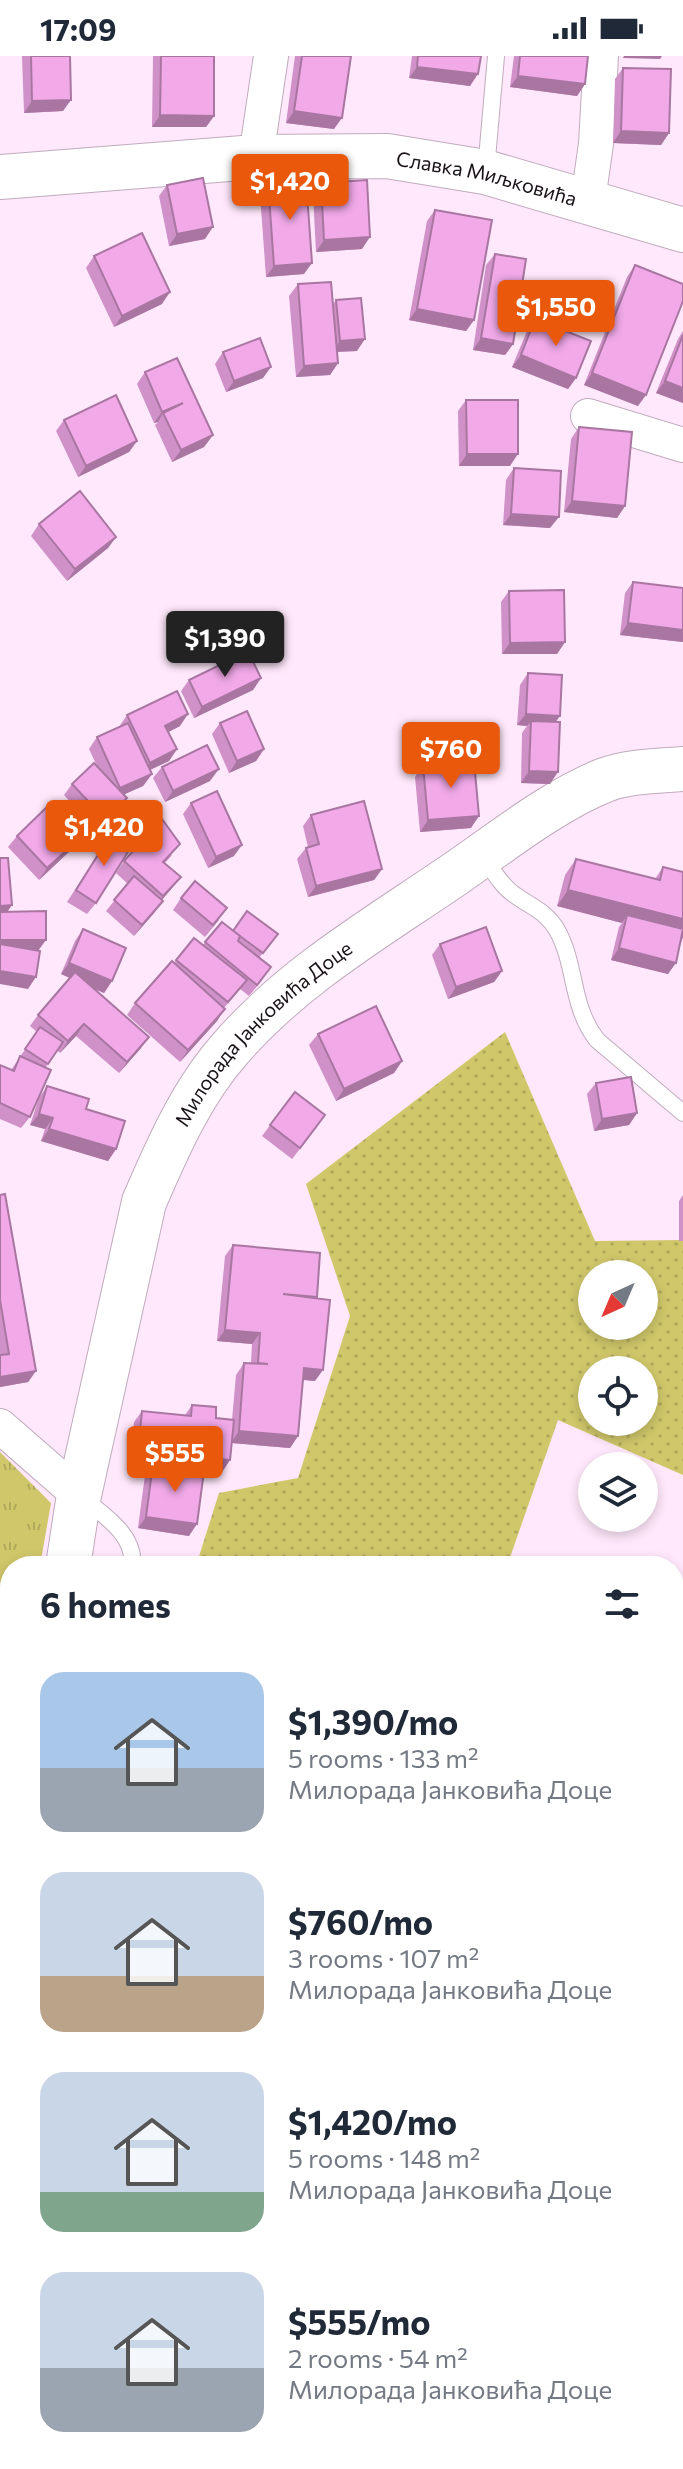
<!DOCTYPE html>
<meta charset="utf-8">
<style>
body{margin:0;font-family:Commissioner,sans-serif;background:#f6f6f7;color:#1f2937;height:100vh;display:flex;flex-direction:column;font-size:30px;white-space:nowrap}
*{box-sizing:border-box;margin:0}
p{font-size:26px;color:#747a83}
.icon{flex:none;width:44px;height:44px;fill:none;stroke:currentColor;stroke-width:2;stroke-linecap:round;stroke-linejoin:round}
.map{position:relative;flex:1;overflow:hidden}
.sheet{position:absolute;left:0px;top:1500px;width:684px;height:914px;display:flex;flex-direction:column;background:#fff;border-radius:32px 32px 0 0;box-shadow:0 4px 12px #0003}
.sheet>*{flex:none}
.needle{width:52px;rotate:224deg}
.tools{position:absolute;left:578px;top:1204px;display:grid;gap:16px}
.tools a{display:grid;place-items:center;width:80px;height:80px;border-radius:50%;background:#fff;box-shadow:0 4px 12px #0003;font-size:40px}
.price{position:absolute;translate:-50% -68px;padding:0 18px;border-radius:8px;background:#ea580c;color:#fff;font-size:26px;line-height:52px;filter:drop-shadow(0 2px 4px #0008)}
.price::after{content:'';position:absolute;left:50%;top:48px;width:24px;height:18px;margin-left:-12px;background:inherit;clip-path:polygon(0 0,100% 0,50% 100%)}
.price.selected{background:#222;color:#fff}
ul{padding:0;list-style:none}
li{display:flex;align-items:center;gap:24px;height:200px;padding:0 40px}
li span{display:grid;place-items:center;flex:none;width:224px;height:160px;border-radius:24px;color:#555}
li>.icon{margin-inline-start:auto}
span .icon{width:96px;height:96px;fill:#fffc;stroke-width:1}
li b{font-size:34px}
h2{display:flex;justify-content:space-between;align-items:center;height:96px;padding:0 40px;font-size:34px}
.status{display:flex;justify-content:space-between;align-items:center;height:56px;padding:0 40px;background:#fff;direction:ltr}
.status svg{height:22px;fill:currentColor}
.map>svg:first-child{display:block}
.grass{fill:url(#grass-dots);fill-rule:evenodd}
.park{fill:url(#park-tufts)}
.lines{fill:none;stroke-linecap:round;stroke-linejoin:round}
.lane-casing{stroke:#c0abbd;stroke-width:18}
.street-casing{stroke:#c0abbd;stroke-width:36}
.secondary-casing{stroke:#c0abbd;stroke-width:46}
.lane{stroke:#fff;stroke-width:16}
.street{stroke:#fff;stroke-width:34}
.secondary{stroke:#fff;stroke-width:44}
.wall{fill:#cf91c8}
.shaded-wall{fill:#a976a2}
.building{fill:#f1a9e8;stroke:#a976a2;stroke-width:2}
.labels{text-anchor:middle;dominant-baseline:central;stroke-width:7;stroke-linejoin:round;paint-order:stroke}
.street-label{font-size:20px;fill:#191218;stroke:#fefefe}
</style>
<div class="status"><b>17:09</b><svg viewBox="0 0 49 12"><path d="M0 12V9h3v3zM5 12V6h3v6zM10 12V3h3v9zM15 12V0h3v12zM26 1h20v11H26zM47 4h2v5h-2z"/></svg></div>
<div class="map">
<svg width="683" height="2413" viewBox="0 0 683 2413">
<defs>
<pattern id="grass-dots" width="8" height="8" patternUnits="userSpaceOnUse" patternTransform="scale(2)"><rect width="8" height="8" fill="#d0c76a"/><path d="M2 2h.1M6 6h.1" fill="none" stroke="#b2aa5b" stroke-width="1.8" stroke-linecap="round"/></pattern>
<pattern id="park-tufts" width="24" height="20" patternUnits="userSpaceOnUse" patternTransform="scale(2)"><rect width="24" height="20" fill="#d0c76a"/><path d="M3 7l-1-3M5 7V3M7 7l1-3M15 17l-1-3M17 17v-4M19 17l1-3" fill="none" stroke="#b2aa5b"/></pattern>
</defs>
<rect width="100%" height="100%" fill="#ffe8fb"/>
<!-- grass -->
<path class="grass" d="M505 976 595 1185 683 1184V1419L558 1364 507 1510H196L219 1437 298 1422 350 1260 306 1128ZM592 1218H644V1270H592ZM592 1314H644V1366H592Z"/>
<!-- park -->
<polygon class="park" points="0,1396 51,1447 40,1510 10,1510 10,1526 0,1527"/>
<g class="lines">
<defs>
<g id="lane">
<polyline points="486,114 496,0"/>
<path d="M483 801C492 813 502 831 515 839 531 851 546 855 557 874 577 910 570 949 597 984L683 1057"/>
<path d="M84 1443C105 1460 136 1480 132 1510"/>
<polyline points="674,1820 683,1828"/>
</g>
<g id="street">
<polyline points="256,101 271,0"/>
<polyline points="588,144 596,88 601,0"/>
<polyline points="588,360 683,389"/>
<polyline points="0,1370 79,1439"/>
<polyline points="0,1784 10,1763"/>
<polyline points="0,1921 10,2078"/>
<polyline points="674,2104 683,2097"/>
<polyline points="0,2166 10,2103"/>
<polyline points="596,2404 601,2413"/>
</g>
<g id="secondary">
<path id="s1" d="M0 121 256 101 387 100 485 116 683 174"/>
<path id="s2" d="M68 1510 79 1439 144 1146C167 1093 191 1037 230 993 293 920 376 872 455 818 500 787 554 744 605 724 629 715 657 715 683 713"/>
<polyline points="313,2404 315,2413"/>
</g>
</defs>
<!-- lane casing -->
<use href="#lane" class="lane-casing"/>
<!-- street casing -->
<use href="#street" class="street-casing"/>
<!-- secondary casing -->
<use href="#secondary" class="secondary-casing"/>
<!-- lane -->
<use href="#lane" class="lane"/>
<!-- street -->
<use href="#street" class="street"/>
<!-- secondary -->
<use href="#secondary" class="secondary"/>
</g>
<!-- wall -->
<g class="wall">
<polygon points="22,0 70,0 63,55 24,57"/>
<polygon points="153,0 214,0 214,60 206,71 152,71"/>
<polygon points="295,0 351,0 334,73 286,67"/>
<polygon points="412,0 481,0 470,30 409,22"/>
<polygon points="514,0 588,0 585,28 577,40 510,31"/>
<polygon points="623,12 669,77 661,89 613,87 615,23"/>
<polygon points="268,126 304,218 266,221 260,138"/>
<polygon points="321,127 362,193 316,196 313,138"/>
<polygon points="167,129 205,183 169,190 159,140"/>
<polygon points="435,154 474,264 466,275 409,264 427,165"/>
<polygon points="495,198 513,288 505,299 473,294 486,209"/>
<polygon points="94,200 162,248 114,271 86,212"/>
<polygon points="635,209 638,350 584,329 627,221"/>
<polygon points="298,228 333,248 336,244 357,295 337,296 338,307 330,319 296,321 289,240"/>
<polygon points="535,263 576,322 568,333 512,311 527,275"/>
<polygon points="683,275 683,347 656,337 678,283"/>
<polygon points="223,296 263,322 226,336 215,308"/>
<polygon points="145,316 213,379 204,391 172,406 155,369 158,366 154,367 137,328"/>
<polygon points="466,344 510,410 459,410 458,355"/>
<polygon points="64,364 137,385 129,396 78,421 56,375"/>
<polygon points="579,371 625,450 617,462 564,456 571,383"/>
<polygon points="514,412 550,472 503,469 506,424"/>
<polygon points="39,468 116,481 108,492 67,525 31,480"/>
<polygon points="633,526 683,532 683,586 620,579 625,537"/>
<polygon points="509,535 565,586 557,598 502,598 501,546"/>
<polygon points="528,617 555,666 550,728 521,727 522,677 527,670 517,669 520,629"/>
<polygon points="261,622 253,634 194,662 181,635 189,624"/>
<polygon points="127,659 180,670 168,676 177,693 169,705 150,714 152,718 143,730 124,738 119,754 97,775 64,739 72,728 97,710 89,693 97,681 119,671"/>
<polygon points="220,667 264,693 256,705 229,717 212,678"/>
<polygon points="423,709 471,772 420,776 415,721"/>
<polygon points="162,711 210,725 165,746 153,722"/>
<polygon points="191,747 234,800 208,812 183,758"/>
<polygon points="311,759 382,813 374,824 308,841 297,803 306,792 308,791 303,770"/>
<polygon points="111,778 96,847 87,858 67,846"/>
<polygon points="17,780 73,792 39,824 8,791"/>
<polygon points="172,799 165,807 181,821 162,844 154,857 134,880 106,855 128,828 116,817 124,805"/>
<polygon points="576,803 655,823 663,811 683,816 683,882 668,918 611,904 619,871 622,867 557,850 565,819"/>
<polygon points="181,842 219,864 205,881 173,854"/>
<polygon points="222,866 233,875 278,878 259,902 263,923 249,940 240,933 224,952 217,965 180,1006 127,959 135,947 174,907 194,882 203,889"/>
<polygon points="83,873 112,925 104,937 94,933 141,992 119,1017 76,980 60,997 57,994 46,1011 30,1061 21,1072 0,1063 0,1009 11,1014 37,976 30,970 38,959 70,922 61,918 75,885"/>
<polygon points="440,888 502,915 494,926 448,943 432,899"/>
<polygon points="318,978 402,1005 394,1017 336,1045 309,989"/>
<polygon points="596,1027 637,1057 629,1069 594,1075 587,1038"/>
<polygon points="47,1030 86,1053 116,1093 108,1105 41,1085 45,1073 30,1069 39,1042"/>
<polygon points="295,1036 317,1071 292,1103 262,1080"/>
<polygon points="0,1139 36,1315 28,1326 0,1331"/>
<polygon points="683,1139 683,1185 679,1185 679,1145"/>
<polygon points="233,1189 317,1241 315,1325 303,1324 298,1380 290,1392 232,1387 230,1404 222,1416 188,1412 189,1480 138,1472 145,1419 152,1409 130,1407 134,1366 142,1355 185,1359 192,1349 216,1362 232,1364 236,1319 244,1307 251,1307 252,1288 217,1285 225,1200"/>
<polygon points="683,1758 683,1796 674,1788 674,1768"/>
<polygon points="683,1917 683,1990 674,1982 674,1927"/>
<polygon points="683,2315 683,2347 675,2326"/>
<polygon points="435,2404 464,2404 438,2413"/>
<polygon points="525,2404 570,2404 572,2413 521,2413 520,2411"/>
</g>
<!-- shaded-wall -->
<g class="shaded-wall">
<polygon points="624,0 662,0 660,3 623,2"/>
<polygon points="417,11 478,18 470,30 409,22"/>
<polygon points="518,20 585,28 577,40 510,31"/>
<polygon points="71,44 63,55 24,57 32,45"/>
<polygon points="294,55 342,62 334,73 286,67"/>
<polygon points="160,59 214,60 206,71 152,71"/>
<polygon points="621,75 669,77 661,89 613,87"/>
<polygon points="213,171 205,183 169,190 177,178"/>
<polygon points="370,181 362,193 316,196 324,184"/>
<polygon points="312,207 304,218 266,221 274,210"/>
<polygon points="170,236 162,248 114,271 122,260"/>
<polygon points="417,253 474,264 466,275 409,264"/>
<polygon points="481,282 513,288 505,299 473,294"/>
<polygon points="365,283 357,295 332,296 340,285"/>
<polygon points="521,299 576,322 568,333 512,311"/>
<polygon points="338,307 330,319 296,321 304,310"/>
<polygon points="271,311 263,322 226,336 234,325"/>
<polygon points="592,317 646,339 638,350 584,329"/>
<polygon points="665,325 683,332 683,347 656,337"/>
<polygon points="183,347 163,357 158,366 154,367 162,356"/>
<polygon points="213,379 204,391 172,406 181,394"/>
<polygon points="137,385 129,396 78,421 86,410"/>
<polygon points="467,398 518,398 510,410 459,410"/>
<polygon points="572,445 625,450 617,462 564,456"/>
<polygon points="511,458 559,461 550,472 503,469"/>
<polygon points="116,481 108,492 67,525 75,513"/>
<polygon points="628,567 683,574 683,586 620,579"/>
<polygon points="565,586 557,598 502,598 510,587"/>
<polygon points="261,622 253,634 194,662 202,651"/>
<polygon points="188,658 180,670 157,682 165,670"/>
<polygon points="526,658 560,660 552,671 531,665 527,670 517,669"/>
<polygon points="177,693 169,705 141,718 150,707"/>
<polygon points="264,693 256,705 229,717 237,705"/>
<polygon points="219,713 210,725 165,746 173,735"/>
<polygon points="529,715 558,716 550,728 521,727"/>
<polygon points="152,718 143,730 112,744 120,732"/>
<polygon points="127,742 119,754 97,775 105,763"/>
<polygon points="479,760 471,772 420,776 428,764"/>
<polygon points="81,781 73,792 39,824 47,812"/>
<polygon points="242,789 234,800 208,812 216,801"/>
<polygon points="382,813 374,824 308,841 316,830"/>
<polygon points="181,821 172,832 155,852 163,840"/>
<polygon points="568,834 683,863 683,882 625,867 627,859 622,867 557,850"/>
<polygon points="163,845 154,857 134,880 142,869"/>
<polygon points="12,849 4,861 0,861 0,850"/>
<polygon points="0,884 46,884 38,895 0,896"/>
<polygon points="619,892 676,907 668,918 611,904"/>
<polygon points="69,907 112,925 104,937 61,918"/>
<polygon points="0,915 36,921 28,933 0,928"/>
<polygon points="502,915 494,926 448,943 456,931"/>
<polygon points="225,953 217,965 180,1006 188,994"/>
<polygon points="84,968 76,980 60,997 68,985"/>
<polygon points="149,981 141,992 119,1017 127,1006"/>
<polygon points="402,1005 394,1017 336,1045 344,1033"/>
<polygon points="637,1057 629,1069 594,1075 602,1063"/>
<polygon points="39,1058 53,1062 45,1073 30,1069"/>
<polygon points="49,1073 116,1093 108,1105 41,1085"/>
<polygon points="225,1274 260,1277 252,1288 217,1285"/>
<polygon points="304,1312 323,1314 315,1325 296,1323"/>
<polygon points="36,1315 28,1326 0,1331 0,1321"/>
<polygon points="239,1375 298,1380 290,1392 231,1387"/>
<polygon points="138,1395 230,1404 222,1416 130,1407"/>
<polygon points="146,1461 197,1468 189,1480 138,1472"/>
<polygon points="0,1708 10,1710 10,1716 6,1722 0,1721"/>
<polygon points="683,2274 683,2283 674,2286 674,2280 676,2277"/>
<polygon points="444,2404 464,2404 438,2413"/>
</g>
<!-- building -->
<g class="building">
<polygon points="31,0 70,0 71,44 32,45"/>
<polygon points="161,0 214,0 214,60 160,59"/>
<polygon points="302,0 351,0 342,62 294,55"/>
<polygon points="418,0 481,0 478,18 417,11"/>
<polygon points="520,0 588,0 585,28 518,20"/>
<polygon points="623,12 671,13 669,77 621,75"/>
<polygon points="203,122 213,171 177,178 167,129"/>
<polygon points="306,123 312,207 274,210 268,126"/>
<polygon points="367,124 370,181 324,184 321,127"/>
<polygon points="435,154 492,164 474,264 417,253"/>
<polygon points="142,177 170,236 122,260 94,200"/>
<polygon points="495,198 526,203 513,288 481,282"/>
<polygon points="635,209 683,228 683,245 646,339 592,317"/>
<polygon points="331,226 338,307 304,310 298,228"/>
<polygon points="361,242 365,283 340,285 336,244"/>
<polygon points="535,263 591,285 576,322 521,299"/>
<polygon points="683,279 683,332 665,325"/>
<polygon points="260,282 271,311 234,325 223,296"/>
<polygon points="177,302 213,379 181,394 163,357 183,347 162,356 145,316"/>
<polygon points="116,339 137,385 86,410 64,364"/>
<polygon points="466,344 518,344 518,398 467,398"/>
<polygon points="579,371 632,376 625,450 572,445"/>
<polygon points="514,412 561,415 559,461 511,458"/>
<polygon points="80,435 116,481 75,513 39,468"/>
<polygon points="633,526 683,532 683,574 628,567"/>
<polygon points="564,534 565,586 510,587 509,535"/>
<polygon points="248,595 261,622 202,651 189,624"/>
<polygon points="528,617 562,619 560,660 526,658"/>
<polygon points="177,635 188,658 165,670 177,693 150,707 127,659"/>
<polygon points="247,655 264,693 237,705 220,667"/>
<polygon points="531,665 560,666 558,716 529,715"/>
<polygon points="128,667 152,718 120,732 97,681"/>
<polygon points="207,689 219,713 173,735 162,711"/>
<polygon points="474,705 479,760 428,764 423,709"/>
<polygon points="94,707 127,742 105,763 72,728"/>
<polygon points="217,735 242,789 216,801 191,747"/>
<polygon points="364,745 382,813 316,830 306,792 319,788 311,759"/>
<polygon points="50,748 81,781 47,812 17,780"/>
<polygon points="162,763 180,788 163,806 181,821 163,840 124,805"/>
<polygon points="111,778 131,791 96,847 76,834"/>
<polygon points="0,802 8,802 12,849 0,850"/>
<polygon points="576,803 660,824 663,811 683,816 683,863 568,834"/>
<polygon points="134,820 163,845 142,869 114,844"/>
<polygon points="195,825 227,852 213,869 181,842"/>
<polygon points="46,855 46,884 0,884 0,856"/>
<polygon points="247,855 278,878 263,897 233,875"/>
<polygon points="627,859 683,873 676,907 619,892"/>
<polygon points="222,866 240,880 238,885 271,911 257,929 205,886"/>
<polygon points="486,871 502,915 456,931 440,888"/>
<polygon points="83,873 126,892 112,925 69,907"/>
<polygon points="194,882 247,924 228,946 176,904"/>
<polygon points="0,888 40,895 36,921 0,915"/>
<polygon points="172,905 225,953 188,994 135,947"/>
<polygon points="75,916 149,981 127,1006 84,968 68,985 38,959"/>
<polygon points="376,950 402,1005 344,1033 318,978"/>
<polygon points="40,971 63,986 48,1008 25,993"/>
<polygon points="20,1000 51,1014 30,1061 0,1047 0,1009 14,1015"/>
<polygon points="631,1021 637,1057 602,1063 596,1027"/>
<polygon points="47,1030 89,1043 86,1053 125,1065 116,1093 49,1073 53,1062 39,1058"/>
<polygon points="295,1036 325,1059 300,1092 270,1069"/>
<polygon points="5,1138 36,1315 0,1321 0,1299 9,1298 0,1244 0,1139"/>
<polygon points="233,1189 320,1197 317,1241 283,1238 330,1244 323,1314 304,1312 298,1380 239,1375 244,1307 268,1308 258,1307 260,1277 225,1274"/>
<polygon points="192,1349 216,1351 216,1362 234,1364 230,1404 138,1395 142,1355 191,1360"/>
<polygon points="153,1407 204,1415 197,1468 146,1461"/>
<polygon points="0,1606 10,1608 10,1710 0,1708"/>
<polygon points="683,1758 683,1777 674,1769"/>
<polygon points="683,1917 683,1972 674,1964 674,1927"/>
<polygon points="683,2214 683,2274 676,2277 674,2271 674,2218"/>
<polygon points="529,2404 570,2404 572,2413 532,2413"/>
<polygon points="683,2405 683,2413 670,2413 669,2407"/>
</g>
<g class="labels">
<!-- street labels -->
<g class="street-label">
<text stroke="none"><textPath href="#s1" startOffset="490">Славка Миљковића</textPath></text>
<text stroke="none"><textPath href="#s2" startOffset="582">Милорада Јанковића Доце</textPath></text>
</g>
</g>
</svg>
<div class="tools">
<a><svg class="needle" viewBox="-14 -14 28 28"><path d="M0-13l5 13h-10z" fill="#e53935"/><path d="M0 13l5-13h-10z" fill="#747a83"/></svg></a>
<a><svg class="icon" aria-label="locate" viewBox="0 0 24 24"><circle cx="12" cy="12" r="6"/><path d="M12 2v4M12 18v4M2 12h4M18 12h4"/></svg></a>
<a><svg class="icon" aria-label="layers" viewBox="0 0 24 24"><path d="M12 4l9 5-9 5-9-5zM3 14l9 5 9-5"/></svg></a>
</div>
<b class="price" style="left:290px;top:166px">$1,420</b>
<b class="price" style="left:556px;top:292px">$1,550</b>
<b class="price selected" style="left:225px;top:623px">$1,390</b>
<b class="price" style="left:451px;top:734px">$760</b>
<b class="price" style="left:104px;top:812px">$1,420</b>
<b class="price" style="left:175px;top:1438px">$555</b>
<section class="sheet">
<h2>6 homes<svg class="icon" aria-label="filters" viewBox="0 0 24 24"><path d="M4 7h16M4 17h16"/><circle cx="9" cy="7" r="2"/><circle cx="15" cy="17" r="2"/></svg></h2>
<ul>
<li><span style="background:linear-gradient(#a9c7e8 60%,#9aa5b1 0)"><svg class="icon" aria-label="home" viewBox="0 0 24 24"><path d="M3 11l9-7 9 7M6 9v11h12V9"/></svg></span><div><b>$1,390/mo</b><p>5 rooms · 133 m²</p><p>Милорада Јанковића Доце</p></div></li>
<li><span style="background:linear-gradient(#c9d6e8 65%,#b9a48a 0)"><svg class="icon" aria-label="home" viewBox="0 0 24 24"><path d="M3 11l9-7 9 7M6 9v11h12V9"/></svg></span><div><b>$760/mo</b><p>3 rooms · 107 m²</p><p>Милорада Јанковића Доце</p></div></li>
<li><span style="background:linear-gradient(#c9d6e8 75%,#7fa58c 0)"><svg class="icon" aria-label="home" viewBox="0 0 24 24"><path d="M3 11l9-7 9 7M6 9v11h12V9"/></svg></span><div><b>$1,420/mo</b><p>5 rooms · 148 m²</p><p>Милорада Јанковића Доце</p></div></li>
<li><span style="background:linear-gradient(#c9d6e8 60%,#9aa5b1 0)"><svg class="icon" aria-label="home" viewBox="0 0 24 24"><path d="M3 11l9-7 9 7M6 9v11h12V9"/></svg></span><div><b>$555/mo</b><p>2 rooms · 54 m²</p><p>Милорада Јанковића Доце</p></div></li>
</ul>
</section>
</div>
